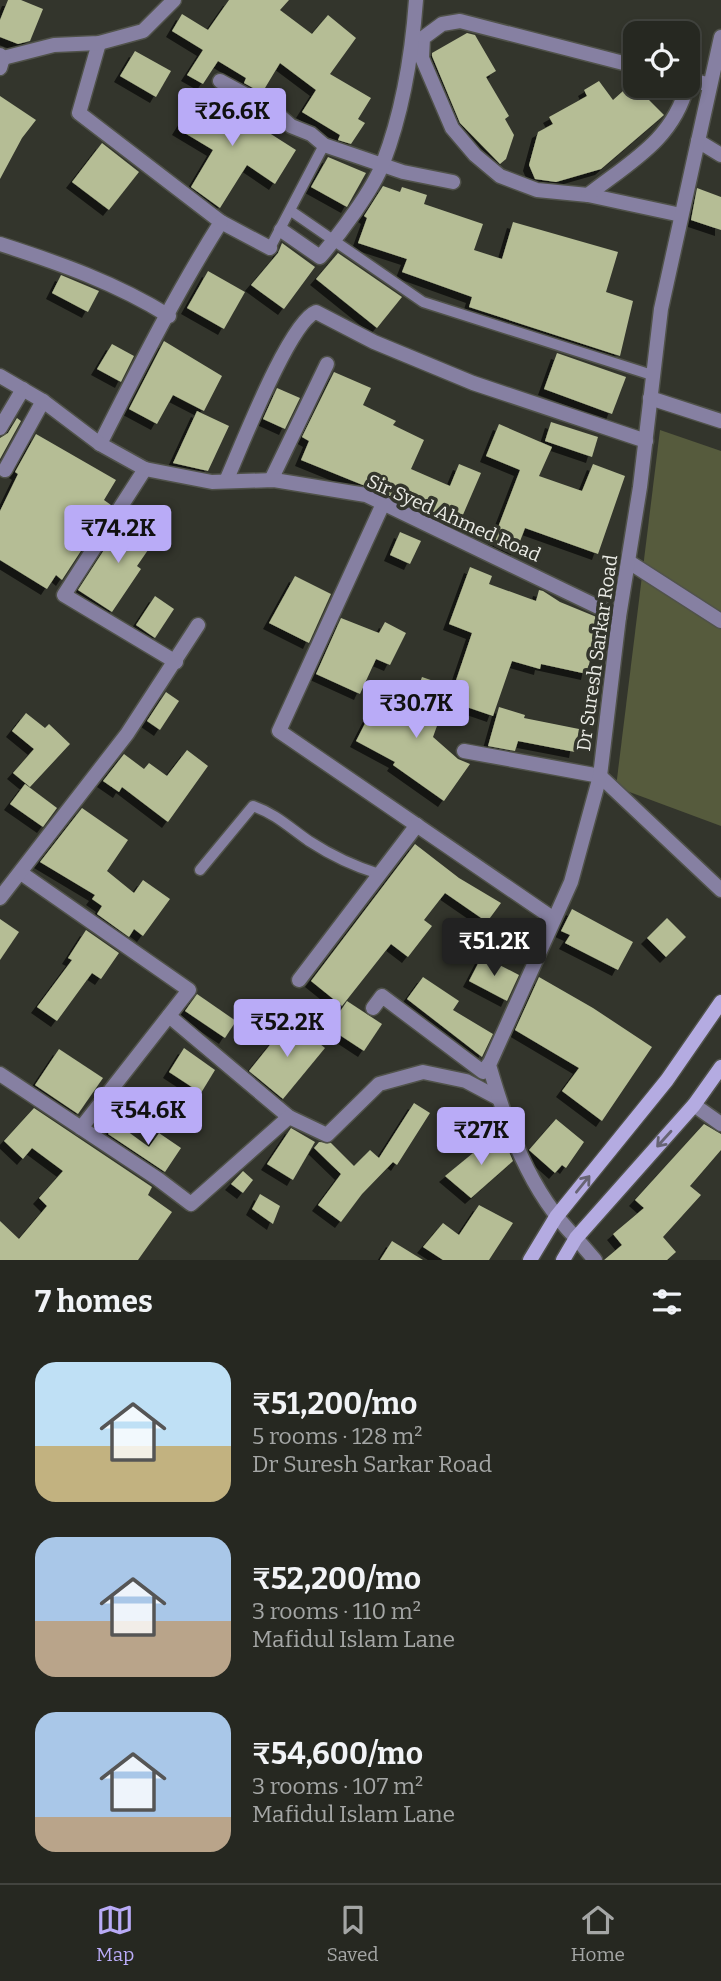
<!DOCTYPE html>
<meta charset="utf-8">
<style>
body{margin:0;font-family:Bitter,serif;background:#32342e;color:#f1f3f6;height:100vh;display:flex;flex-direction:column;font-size:26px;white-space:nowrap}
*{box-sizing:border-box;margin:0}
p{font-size:23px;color:#a4a6a5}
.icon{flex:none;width:38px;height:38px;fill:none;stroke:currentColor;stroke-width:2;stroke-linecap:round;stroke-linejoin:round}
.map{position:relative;height:1260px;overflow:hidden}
.sheet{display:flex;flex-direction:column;background:#262821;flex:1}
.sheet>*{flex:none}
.fabs{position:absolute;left:623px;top:21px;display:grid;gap:14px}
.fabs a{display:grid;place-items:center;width:77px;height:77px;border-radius:14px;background:#262821;box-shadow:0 4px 10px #0003,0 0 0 2px #42443f;font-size:35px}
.price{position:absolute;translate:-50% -60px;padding:0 16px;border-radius:7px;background:#b9abf7;color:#111;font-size:23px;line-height:46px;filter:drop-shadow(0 2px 4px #0008)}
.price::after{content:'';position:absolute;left:50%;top:42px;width:21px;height:16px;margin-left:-10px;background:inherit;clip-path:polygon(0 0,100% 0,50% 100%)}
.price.active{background:#222;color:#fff}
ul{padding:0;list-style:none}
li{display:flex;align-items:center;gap:21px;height:175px;padding:0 35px}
li span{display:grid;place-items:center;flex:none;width:196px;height:140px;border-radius:21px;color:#555}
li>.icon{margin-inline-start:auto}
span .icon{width:84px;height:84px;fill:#fffc;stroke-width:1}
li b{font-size:30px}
h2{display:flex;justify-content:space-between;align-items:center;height:84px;padding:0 35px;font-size:30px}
.tab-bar{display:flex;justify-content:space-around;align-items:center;height:98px;border-top:2px solid #42443f;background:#262821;font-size:19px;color:#a4a6a5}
.tab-bar a{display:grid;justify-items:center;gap:4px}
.tab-bar .active{color:#b9abf7}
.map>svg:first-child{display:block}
.green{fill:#565b3d}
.building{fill:#b5bd95;filter:url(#shadow)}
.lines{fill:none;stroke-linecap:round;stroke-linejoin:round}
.service-casing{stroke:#50524a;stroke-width:13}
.pedestrian-casing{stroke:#50524a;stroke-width:17}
.minor-casing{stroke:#50524a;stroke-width:17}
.tertiary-casing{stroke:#50524a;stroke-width:17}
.secondary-casing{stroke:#50524a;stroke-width:17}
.service{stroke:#8680a2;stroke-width:10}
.pedestrian{stroke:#8680a2;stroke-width:14}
.minor{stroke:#8680a2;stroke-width:14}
.tertiary{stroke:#8680a2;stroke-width:14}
.secondary{stroke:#b4abe1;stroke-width:14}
.oneway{stroke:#676474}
.labels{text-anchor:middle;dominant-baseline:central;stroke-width:7;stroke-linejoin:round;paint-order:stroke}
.street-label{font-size:19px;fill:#ebece6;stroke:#33352c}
</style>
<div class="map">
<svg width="721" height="1260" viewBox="0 0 721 1260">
<defs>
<filter id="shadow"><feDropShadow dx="-6" dy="6" stdDeviation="0" flood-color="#0009"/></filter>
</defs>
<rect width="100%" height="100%" fill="#33352c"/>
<!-- green -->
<polygon class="green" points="660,430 721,451 721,826 616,787"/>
<!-- building -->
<g class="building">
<polygon points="8,0 21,0 43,9 30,41 18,44 0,37 0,20"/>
<polygon points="229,0 289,0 280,10 312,34 328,15 356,38 330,74 371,98 358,119 365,123 351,144 338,140 340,135 302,112 316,90 280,63 262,93 244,83 246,78 218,61 203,84 187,75 203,50 172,31 182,14 208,30"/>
<polygon points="467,33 475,35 496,71 486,77 509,116 505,119 514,135 506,159 500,164 460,123 432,56 432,53"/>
<polygon points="135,51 171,71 156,97 120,76"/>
<polygon points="599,81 613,100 632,83 664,115 601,169 556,182 535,179 529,165 538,132 553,124 549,117 587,96 584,90"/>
<polygon points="202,90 296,150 275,184 247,165 220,208 191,187 213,150 178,129"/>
<polygon points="0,96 36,120 22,138 0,179"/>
<polygon points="102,143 139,172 109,210 72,182"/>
<polygon points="328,157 366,173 347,207 311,187"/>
<polygon points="383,186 400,192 402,187 427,195 424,204 483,224 474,250 502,259 513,222 618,252 606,292 633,301 620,356 469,307 472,297 402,272 407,259 358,243 367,218 364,216"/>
<polygon points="697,188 721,197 721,230 691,220"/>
<polygon points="282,243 315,267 284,309 251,285 278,253"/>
<polygon points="338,253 402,297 377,328 316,279"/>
<polygon points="208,271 245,292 224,329 187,308"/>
<polygon points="61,275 99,291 88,312 52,293"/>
<polygon points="164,341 222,376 204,411 173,395 157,424 129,409"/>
<polygon points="112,344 134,356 121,382 97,369"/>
<polygon points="557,353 626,377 612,414 544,389"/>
<polygon points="334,372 371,388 363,405 396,421 393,425 424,440 411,469 450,486 459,464 481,473 459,524 301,460 309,441 302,437"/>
<polygon points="277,388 300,398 285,429 263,419"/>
<polygon points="197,411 229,426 208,471 173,463"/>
<polygon points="17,418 21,421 0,459 0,438 8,433"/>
<polygon points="551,422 598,437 592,457 545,441"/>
<polygon points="499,424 552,447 539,476 582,491 593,464 625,476 598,554 525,528 516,552 492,543 520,470 486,456"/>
<polygon points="36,434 116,480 104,500 111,505 62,580 56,575 47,589 0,560 0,511 18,474 15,472"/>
<polygon points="126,516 157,537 137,566 141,569 112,612 78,590"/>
<polygon points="400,532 421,541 410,564 390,555"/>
<polygon points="470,567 492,576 489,584 536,601 539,590 543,591 560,602 599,618 587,674 541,664 540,669 512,661 493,716 449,701 472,633 449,624"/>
<polygon points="295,576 331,594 309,643 269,623"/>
<polygon points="155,596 174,609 155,638 136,625"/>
<polygon points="341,618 379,633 385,622 406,633 390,665 376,659 360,694 316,674"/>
<polygon points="422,677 451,687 433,737 458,759 470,764 444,801 393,765 395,762 356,741 376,702 407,718"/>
<polygon points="166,692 179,701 160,730 147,721"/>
<polygon points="499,707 525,715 524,718 579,729 575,752 518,741 515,751 488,746"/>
<polygon points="26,713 45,728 49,724 70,744 30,787 13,773 34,749 12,731"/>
<polygon points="187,750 208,766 168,822 122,787 119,792 103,781 124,754 144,769 149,763 167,776"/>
<polygon points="25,784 57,808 43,827 10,804"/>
<polygon points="82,808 128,840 107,871 134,893 143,880 170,899 143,936 134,929 129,937 97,914 102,906 92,899 95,895 40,862"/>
<polygon points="415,844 459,878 501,903 487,922 445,893 424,920 432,926 408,957 391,944 342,1006 311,981"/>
<polygon points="572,909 633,942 618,970 565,943 570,935 561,931"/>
<polygon points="667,918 686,937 666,957 647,938"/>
<polygon points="0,919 19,932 0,960"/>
<polygon points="86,930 119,953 101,979 92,973 57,1021 37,1007 72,960 68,958"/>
<polygon points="482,956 519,975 507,1001 469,981"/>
<polygon points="423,977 459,1001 453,1010 493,1034 482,1057 407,999"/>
<polygon points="539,977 593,1008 652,1047 602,1121 562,1091 579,1068 515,1030"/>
<polygon points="197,994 236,1021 225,1038 185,1011"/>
<polygon points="347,1001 382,1024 364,1051 329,1028"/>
<polygon points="290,1020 325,1048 283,1099 249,1071"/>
<polygon points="184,1048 215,1070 201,1093 169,1072"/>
<polygon points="59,1049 103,1078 78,1114 35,1085"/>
<polygon points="414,1103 430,1113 397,1165 393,1162 362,1194 341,1222 318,1205 341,1174 314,1148 319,1142 331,1143 354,1166 370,1150 379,1158"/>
<polygon points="34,1108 152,1187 148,1195 172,1212 138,1260 0,1260 0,1221 19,1239 47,1206 39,1198 63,1171 32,1148 23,1159 4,1141"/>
<polygon points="556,1119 584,1142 566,1168 562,1165 555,1173 529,1150"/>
<polygon points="116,1123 149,1147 159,1133 181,1148 165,1172 108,1134"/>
<polygon points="704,1124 721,1134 721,1150 690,1186 701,1195 663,1237 676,1252 667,1260 604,1260 622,1245 613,1234 644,1208 635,1200"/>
<polygon points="291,1128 315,1142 293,1180 267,1164"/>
<polygon points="495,1135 507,1147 513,1161 471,1198 445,1176"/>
<polygon points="243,1171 253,1180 243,1193 231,1184"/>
<polygon points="260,1194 280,1206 273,1224 252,1209"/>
<polygon points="479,1205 513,1223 489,1260 443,1260 423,1247 443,1223 459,1235"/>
<polygon points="392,1241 423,1260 380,1260"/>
</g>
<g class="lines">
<defs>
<g id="service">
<polyline points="291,211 423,302 652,375"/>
<polyline points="270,248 324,145"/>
<path d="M200 870 253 806C276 814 290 828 309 841 332 856 353 866 379 874"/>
</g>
<polyline id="pedestrian" points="629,562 721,621"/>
<g id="minor">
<polyline points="99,43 79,113 221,222 270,248"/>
<polyline points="3,58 54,45 99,43 143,31 174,0"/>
<polyline points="635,66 460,21 442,24 423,38 422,58 452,128 475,155 500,176 537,190 588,195 681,215"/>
<polyline points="688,79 710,85"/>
<polyline points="220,81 272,109 291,126 311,134 324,145 403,172 453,182"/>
<polyline points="698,141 721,155"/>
<path d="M588 195C630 162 673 140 687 86"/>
<path d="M281 230 320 257C339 235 373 190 383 163 403 111 412 55 416 0"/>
<path d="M0 244C59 263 116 283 169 316"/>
<polyline points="650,398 721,421"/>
<polyline points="0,428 23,389"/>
<path d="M100 444C138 369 176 293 221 222"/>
<polyline points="145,469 64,595 176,662"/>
<polyline points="5,470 43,401"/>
<polyline points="271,480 327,364"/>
<path d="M226 481C240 450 289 322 316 312L374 342 473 383 646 441"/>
<polyline points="382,506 279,731 554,919"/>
<polyline points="464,751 600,776 721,890"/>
<polyline points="21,873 189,990 81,1128"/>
<polyline points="0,898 127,734 198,625"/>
<polyline points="299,980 417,825"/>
<polyline points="373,1008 382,996 483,1072 489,1064"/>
<polyline points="169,1016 289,1117"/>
<polyline points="694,1105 721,1124"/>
<polyline points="576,1238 595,1260"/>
</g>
<g id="tertiary">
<polyline points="0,55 3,58 0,68"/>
<polyline points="0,376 43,401 100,444 145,469 212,482 274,480 366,495 619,617"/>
<polyline points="0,1074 158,1179 191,1204 289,1117 327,1135 379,1084 423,1072 466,1081 498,1098"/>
<path d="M576 1238C529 1191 507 1127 489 1065L571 882 600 776 619 617 640 487 661 309 721 37"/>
</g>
<g id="secondary">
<polyline points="530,1260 556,1217 667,1080 721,1002"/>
<polyline points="563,1260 576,1238 694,1105 721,1067"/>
</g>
</defs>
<!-- service casing -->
<use href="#service" class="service-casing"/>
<!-- pedestrian casing -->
<use href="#pedestrian" class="pedestrian-casing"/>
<!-- minor casing -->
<use href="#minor" class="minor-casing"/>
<!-- tertiary casing -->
<use href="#tertiary" class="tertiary-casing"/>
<!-- secondary casing -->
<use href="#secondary" class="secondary-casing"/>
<!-- service -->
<use href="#service" class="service"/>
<!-- pedestrian -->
<use href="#pedestrian" class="pedestrian"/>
<!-- minor -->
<use href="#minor" class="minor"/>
<!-- tertiary -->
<use href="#tertiary" class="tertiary"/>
<!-- secondary -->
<use href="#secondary" class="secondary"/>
</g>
<!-- one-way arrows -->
<defs><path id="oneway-shaft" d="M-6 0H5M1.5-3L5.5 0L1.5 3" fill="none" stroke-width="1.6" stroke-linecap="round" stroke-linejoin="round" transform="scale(1.75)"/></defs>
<g class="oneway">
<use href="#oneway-shaft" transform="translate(664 1139) rotate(132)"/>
<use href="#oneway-shaft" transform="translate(583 1184) rotate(-51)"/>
</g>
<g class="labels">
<!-- street labels -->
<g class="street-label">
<text transform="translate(454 518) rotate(24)">Sir Syed Ahmed Road</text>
<text transform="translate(597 653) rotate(-82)">Dr Suresh Sarkar Road</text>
</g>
</g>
</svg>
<div class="fabs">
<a><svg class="icon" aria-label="locate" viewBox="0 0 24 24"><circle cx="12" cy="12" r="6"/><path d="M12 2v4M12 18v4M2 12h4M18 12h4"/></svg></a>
</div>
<b class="price" style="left:232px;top:148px">₹26.6K</b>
<b class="price" style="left:118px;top:565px">₹74.2K</b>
<b class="price" style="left:416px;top:740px">₹30.7K</b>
<b class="price active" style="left:494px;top:978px">₹51.2K</b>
<b class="price" style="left:287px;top:1059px">₹52.2K</b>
<b class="price" style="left:148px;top:1147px">₹54.6K</b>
<b class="price" style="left:481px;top:1167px">₹27K</b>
</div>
<section class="sheet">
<h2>7 homes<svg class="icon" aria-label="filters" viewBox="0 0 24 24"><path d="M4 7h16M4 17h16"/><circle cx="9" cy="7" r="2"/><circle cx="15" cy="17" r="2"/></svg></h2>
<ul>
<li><span style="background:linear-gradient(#bfe0f5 60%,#c2b280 0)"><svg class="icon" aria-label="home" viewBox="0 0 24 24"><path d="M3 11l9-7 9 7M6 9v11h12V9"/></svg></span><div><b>₹51,200/mo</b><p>5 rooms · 128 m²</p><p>Dr Suresh Sarkar Road</p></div></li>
<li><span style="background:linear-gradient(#a9c7e8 60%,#b9a48a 0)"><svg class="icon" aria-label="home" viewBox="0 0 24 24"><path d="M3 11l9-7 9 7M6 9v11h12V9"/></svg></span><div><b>₹52,200/mo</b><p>3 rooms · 110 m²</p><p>Mafidul Islam Lane</p></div></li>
<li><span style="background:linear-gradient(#a9c7e8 75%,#b9a48a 0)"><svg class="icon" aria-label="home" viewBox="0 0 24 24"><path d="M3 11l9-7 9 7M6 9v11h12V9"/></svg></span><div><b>₹54,600/mo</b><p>3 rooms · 107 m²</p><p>Mafidul Islam Lane</p></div></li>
</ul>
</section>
<nav class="tab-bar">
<a class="active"><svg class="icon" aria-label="map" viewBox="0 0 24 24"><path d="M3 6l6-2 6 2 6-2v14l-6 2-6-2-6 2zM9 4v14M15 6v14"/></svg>Map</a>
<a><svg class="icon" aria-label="saved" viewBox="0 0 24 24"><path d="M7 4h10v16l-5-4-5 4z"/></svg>Saved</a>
<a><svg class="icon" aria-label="home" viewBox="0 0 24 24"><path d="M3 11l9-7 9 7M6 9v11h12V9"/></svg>Home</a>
</nav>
